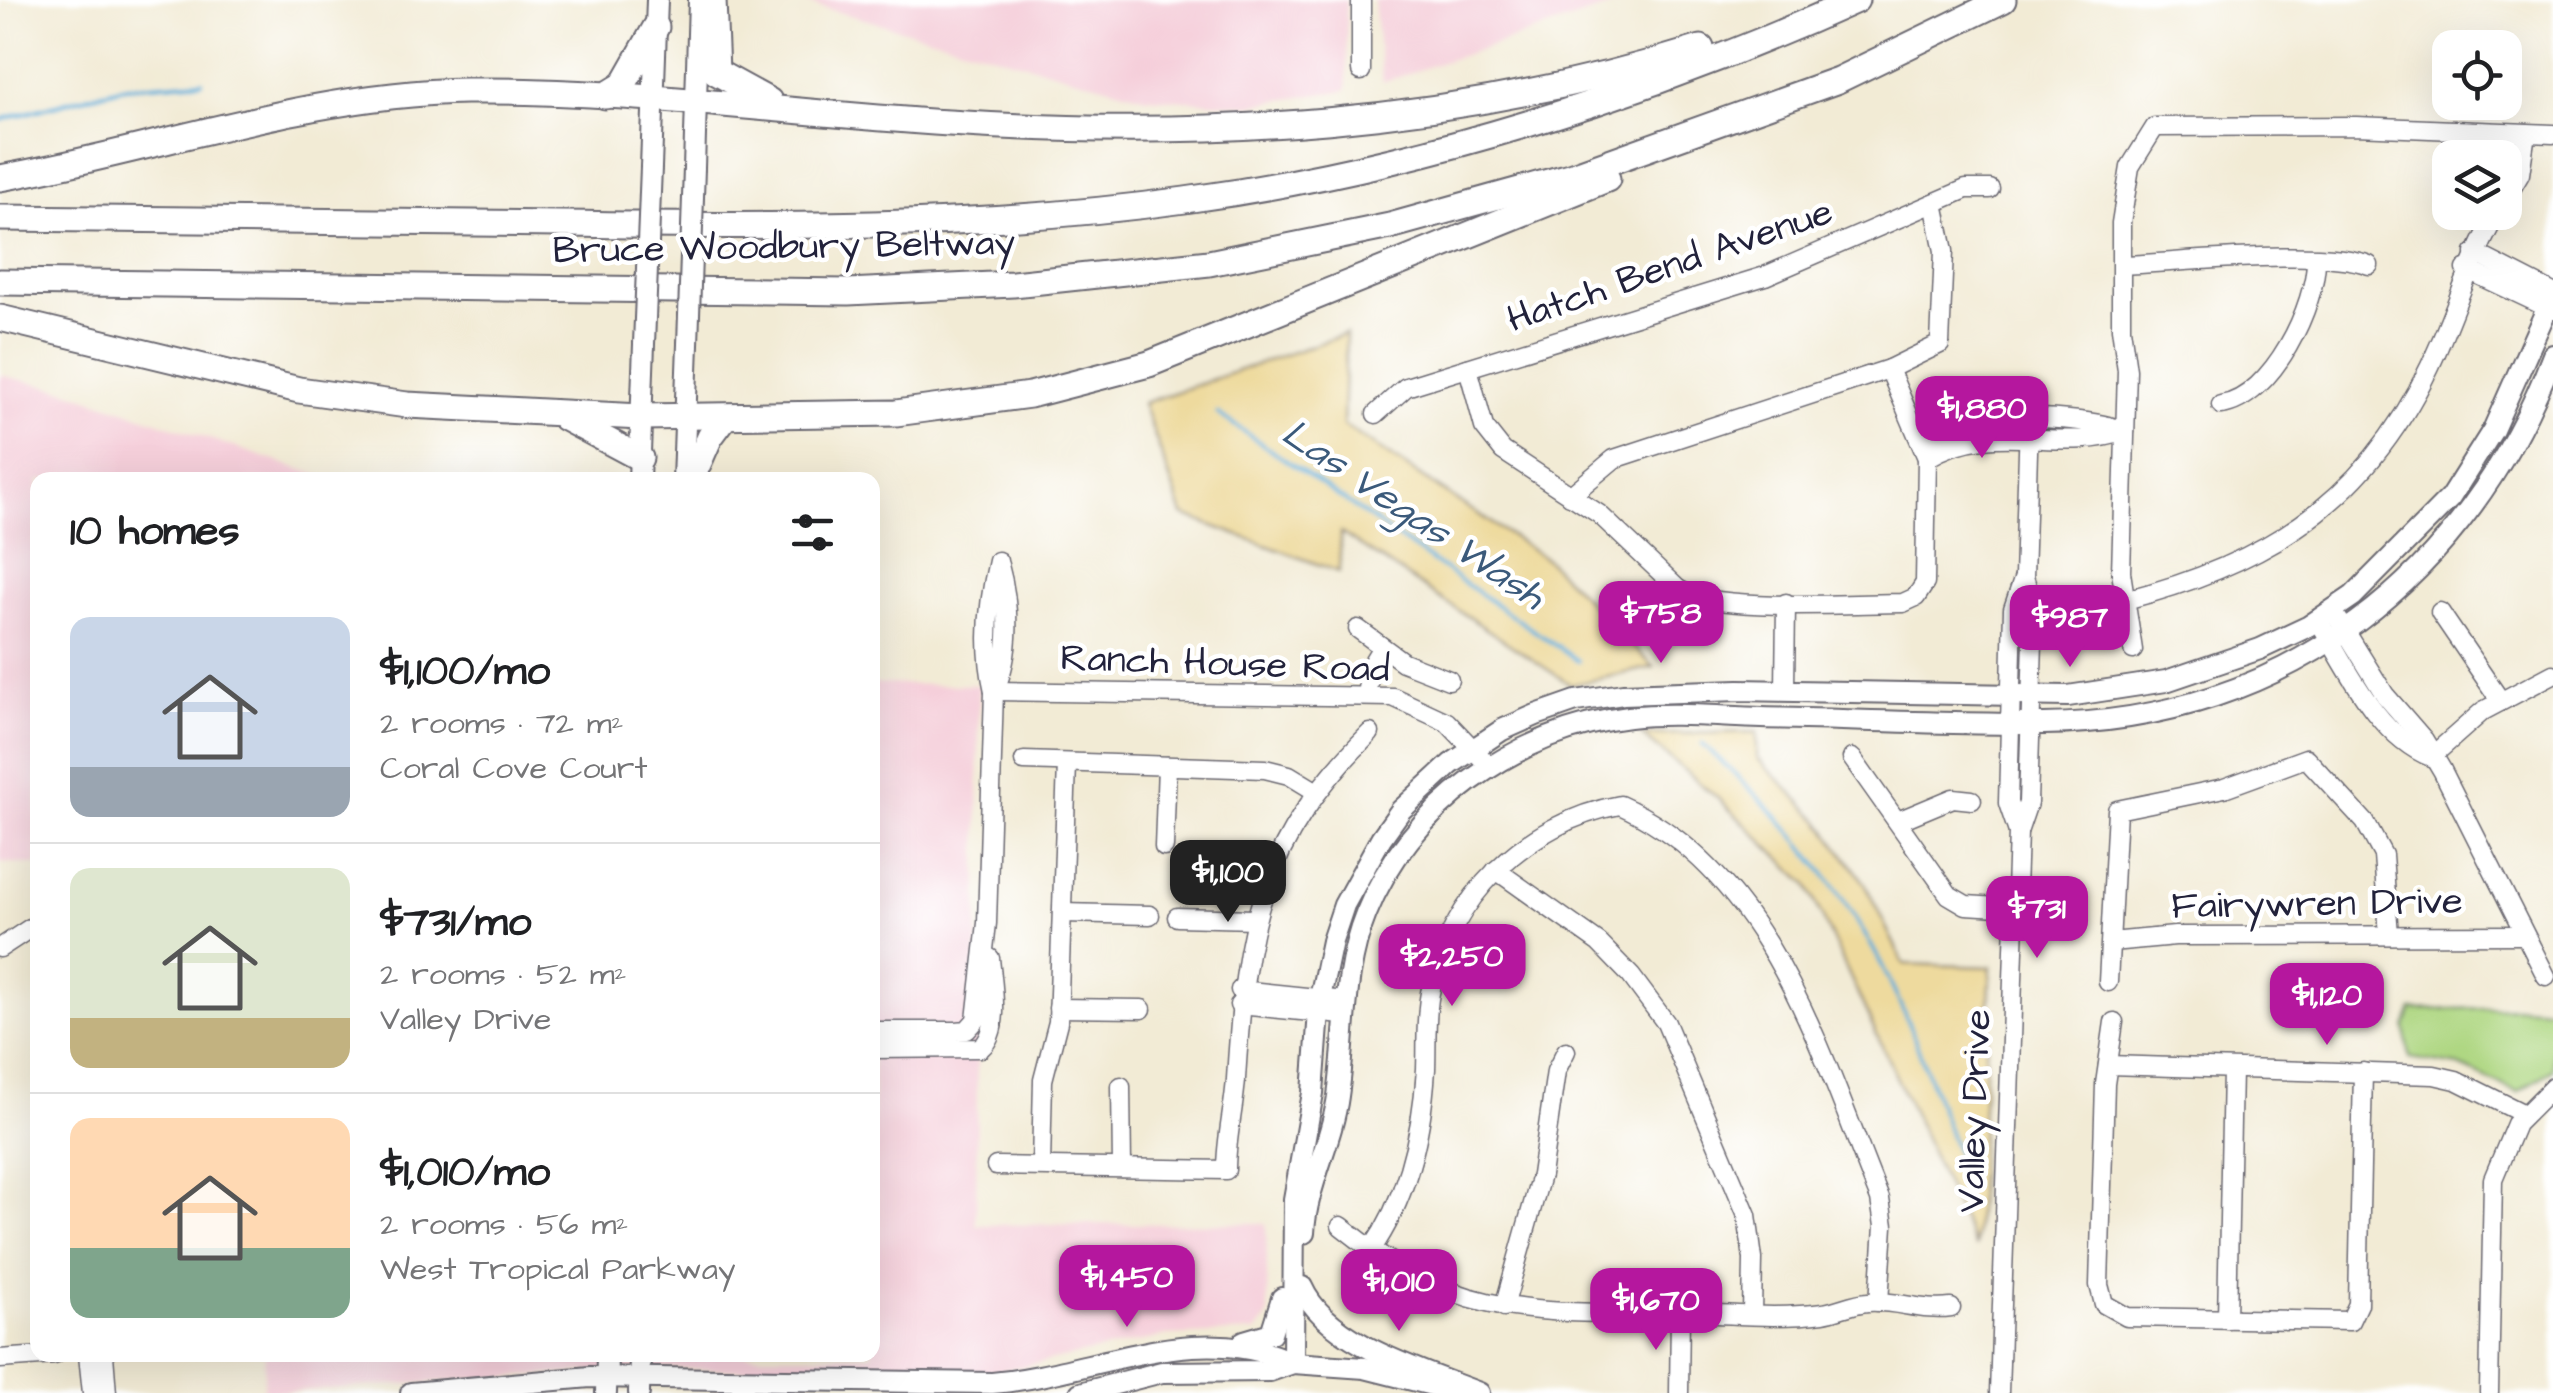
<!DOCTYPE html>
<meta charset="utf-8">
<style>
body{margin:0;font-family:"Architects Daughter",sans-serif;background:#f6f6f6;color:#202124;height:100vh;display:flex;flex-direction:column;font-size:38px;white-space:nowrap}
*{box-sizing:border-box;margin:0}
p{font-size:32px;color:#757577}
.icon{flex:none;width:55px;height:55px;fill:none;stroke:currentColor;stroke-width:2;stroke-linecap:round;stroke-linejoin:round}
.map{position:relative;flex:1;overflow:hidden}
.sheet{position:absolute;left:30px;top:472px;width:850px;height:890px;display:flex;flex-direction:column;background:#fff;border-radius:20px;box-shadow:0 10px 40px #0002}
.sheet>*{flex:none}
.buttons{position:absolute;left:2432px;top:30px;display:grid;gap:20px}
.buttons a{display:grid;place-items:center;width:90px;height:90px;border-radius:20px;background:#fff;box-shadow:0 10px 40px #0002;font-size:50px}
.price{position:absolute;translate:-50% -85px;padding:0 22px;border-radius:20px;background:#b5179e;color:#fff;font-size:32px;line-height:65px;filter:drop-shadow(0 2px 5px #0008)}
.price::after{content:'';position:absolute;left:50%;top:60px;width:30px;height:22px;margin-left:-15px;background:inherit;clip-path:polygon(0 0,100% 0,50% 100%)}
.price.on{background:#222;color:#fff}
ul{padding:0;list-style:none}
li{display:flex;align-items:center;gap:30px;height:250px;padding:0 40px}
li+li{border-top:2px solid #e0e0e0}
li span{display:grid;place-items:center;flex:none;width:280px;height:200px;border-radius:20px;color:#555}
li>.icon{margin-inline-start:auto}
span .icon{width:120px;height:120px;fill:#fffc;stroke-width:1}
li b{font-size:42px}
h2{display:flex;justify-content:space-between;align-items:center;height:120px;padding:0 40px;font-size:42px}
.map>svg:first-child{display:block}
.built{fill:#f5cfda}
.green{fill:#afd782;stroke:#687c5e;stroke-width:2.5}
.sand{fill:#eeda9e;stroke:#887e6c;stroke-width:2.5}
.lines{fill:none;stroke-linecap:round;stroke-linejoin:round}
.stream{stroke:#60afda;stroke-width:4}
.minor-casing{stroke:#6b6871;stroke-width:21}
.major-casing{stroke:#6b6871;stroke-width:24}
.highway-casing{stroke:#6b6871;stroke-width:29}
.minor{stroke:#fff;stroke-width:18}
.major{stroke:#fff;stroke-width:20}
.highway{stroke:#fff;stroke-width:25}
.major-bridge-casing{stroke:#6b6871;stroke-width:24;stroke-linecap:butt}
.major-bridge{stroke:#fff;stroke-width:20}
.labels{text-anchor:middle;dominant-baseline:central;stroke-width:9;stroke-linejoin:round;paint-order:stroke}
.street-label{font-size:38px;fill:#22223b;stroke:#fff}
.water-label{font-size:40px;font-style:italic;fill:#3b5a7b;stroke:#fff}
</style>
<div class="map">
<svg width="2553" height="1393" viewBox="0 0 2553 1393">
<rect width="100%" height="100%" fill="#fff"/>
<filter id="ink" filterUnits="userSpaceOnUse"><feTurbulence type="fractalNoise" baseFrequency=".01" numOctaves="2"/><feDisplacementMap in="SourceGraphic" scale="20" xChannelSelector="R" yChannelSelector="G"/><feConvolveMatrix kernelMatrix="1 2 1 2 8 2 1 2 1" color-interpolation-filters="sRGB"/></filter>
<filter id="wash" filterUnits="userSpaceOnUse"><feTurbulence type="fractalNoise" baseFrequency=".0048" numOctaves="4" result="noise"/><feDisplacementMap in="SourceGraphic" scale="40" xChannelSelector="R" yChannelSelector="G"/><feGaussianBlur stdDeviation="2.25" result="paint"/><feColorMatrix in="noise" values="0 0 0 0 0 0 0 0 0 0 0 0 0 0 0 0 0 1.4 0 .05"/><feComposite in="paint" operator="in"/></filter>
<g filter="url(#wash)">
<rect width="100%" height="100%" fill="#f2ebd5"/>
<!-- built -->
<g class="built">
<polygon points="795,0 1346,0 1347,90 1248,105 1146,97"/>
<polygon points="1374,0 1485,0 1621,3 1382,82"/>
<polygon points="0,375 64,390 332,480 38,480 37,865 0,862"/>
<polygon points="873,684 979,685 976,1225 1266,1223 1268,1316 1256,1332 1167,1336 985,1374 647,1368 263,1393 265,1355 872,1355"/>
</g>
<!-- green -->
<polygon class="green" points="2520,1007 2553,1009 2553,1069 2518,1092 2459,1066 2410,1058 2405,1027 2412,1010"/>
<!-- sand -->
<g class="sand">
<polygon points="1346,334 1343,425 1546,559 1654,667 1571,685 1341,533 1339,572 1183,515 1143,403"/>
<polygon points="1757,732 1757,758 1819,820 1864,882 1904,964 1991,967 1975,1247 1807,884 1721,801 1642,735"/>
</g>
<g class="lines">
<!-- stream -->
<g class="stream">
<polyline points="0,120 124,87 202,81"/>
<polyline points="1217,413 1578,661"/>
<path d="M1702 744C1769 803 1826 865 1870 943 1909 1011 1935 1098 1964 1171"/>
</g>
</g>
</g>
<g filter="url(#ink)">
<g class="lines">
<defs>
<g id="minor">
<polyline points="1361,0 1361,71"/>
<polyline points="2505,199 2520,174 2526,133"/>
<polyline points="2475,253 2553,293"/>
<path d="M2122 265C2177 263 2325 247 2369 265"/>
<polyline points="2466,269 2553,310"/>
<path d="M1468 368 1484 427 1503 451 1599 514 1678 589C1713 613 1854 603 1903 603L1916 597 1925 583 1927 458 1889 369"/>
<path d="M2221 405C2272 398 2317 304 2316 258"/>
<polyline points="1376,414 1406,387 1765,276 1966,189 1990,189"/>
<path d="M1921 443C1940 434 1961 423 1982 420 2019 415 2091 418 2125 431 2059 455 1994 417 1927 458"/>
<polyline points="1570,496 1614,459 1889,369 1940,344 1944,251 1934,203"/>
<path d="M2125 600C2280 561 2380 490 2442 339 2461 294 2473 255 2498 212"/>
<polyline points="2333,611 2385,695 2424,740 2442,770 2546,976"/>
<polyline points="2440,612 2500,700"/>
<path d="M2318 620C2347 667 2377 736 2431 757"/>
<polyline points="1358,629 1403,662 1449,680"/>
<polyline points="2133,650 2121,572 2127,370 2121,328 2121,223 2130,167 2155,127 2356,126 2553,134"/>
<polyline points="1785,690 1786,603"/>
<polyline points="994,691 1393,697 1447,722 1490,767"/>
<path d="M994 691C1012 654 1010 604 999 565"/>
<polyline points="1366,695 1371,665 1382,647"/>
<polyline points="2431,757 2483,711 2553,674"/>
<polyline points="1852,758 1949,895 1966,905 2015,908"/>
<polyline points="1024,761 1265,769 1289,775 1317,792"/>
<polyline points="1898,821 1953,798 1972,800"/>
<polyline points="2018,832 2008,803 2013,609 2024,577 2029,421"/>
<polyline points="1164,847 1167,766"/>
<polyline points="1496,870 1599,943 1631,976 1666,1023 1747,1215 1753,1259 1752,1314"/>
<polyline points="1062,913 1150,915"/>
<polyline points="1177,917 1255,919"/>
<polyline points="2111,942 2175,936 2524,935"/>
<polyline points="0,948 38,923"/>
<polyline points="2108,982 2117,810 2224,788 2306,758 2365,822 2383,855 2389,935"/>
<polyline points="1240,990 1345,1001"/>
<polyline points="1239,1005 1343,1015"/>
<polyline points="1058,1008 1142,1009"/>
<polyline points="2114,1022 2105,1084 2099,1285 2104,1304 2127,1317 2350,1321 2358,1304 2363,1072"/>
<path d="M872 1031H956L967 1030 976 1020 987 923 994 691C984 649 988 602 998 561"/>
<path d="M872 1049 981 1048C1002 1030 992 983 990 958"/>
<polyline points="2108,1065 2434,1075 2456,1080 2524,1114"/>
<polyline points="1121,1086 1122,1168"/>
<path d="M996 1166 1226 1170C1226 1138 1234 1109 1236 1079 1245 929 1259 843 1370 733"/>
<polyline points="1041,1166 1043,1080 1058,1022 1067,764"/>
<path d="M1341 1226C1461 1323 1540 1312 1686 1313 1731 1314 1779 1319 1823 1313 1838 1311 1852 1303 1868 1302 1896 1300 1923 1312 1951 1308"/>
<path d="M1371 1250C1408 1197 1422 1134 1426 1069 1427 1044 1425 1018 1430 993 1449 898 1526 822 1620 805 1772 873 1822 1058 1880 1199L1884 1226 1879 1302"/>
<polyline points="1504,1307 1541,1175 1556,1071 1566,1051"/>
<polyline points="2227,1319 2232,1070"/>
<polyline points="88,1355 92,1393"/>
<polyline points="104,1355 107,1393"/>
<polyline points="0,1359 55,1355"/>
<polyline points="1679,1393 1680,1313"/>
<polyline points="1999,1393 2018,832 2028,803 2034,609 2024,577"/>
<polyline points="2489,1393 2493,1179 2516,1124 2553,1087"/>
</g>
<g id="major">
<polyline points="651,167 657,0"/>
<polyline points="694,168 699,0"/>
<polyline points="639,480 644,344"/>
<polyline points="683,480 688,344"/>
<path d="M1304 1233C1306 1187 1332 1142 1338 1096 1347 1034 1342 973 1366 914 1408 807 1517 730 1629 717 1672 712 1719 717 1762 718 1856 720 1950 724 2044 724 2286 722 2469 576 2553 355"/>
<path d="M1302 1287C1327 1344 1424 1371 1479 1393"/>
<polyline points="1244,1341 1271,1333 1282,1298"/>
<polyline points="1293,1363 1294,1199 1313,1093 1320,998 1332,941 1344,905 1381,838 1401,810 1451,764 1502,730 1536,715 1576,701 1623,694 1739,690 2068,696 2166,681 2260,649 2309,626 2353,596 2450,498 2493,430 2553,295"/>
<path d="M411 1393 590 1377 992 1383C1091 1375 1196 1317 1293 1363"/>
<polyline points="606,1393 607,1355"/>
<polyline points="639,1393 640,1355"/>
<polyline points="1080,1393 1162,1372 1270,1371 1293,1363 1365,1368 1464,1393"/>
</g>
<g id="highway">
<polyline points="713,0 716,72 769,101"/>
<polyline points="605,96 623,85 656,27"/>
<path d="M0 178C156 150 306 94 466 91 628 89 788 113 949 123 1205 140 1455 125 1701 48"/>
<path d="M0 218C187 220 373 222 560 224 769 227 977 229 1185 200 1413 169 1646 95 1856 0"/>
<polyline points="0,282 848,292 1013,284 1209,263 1390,226 1570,176 1838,80 2003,0"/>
<polyline points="0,318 299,390 407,405 641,417 896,413 1030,395 1149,364 1607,179"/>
<polyline points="565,418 640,458"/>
<polyline points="691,480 710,437 725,417"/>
</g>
</defs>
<!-- minor casing -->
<use href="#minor" class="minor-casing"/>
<!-- major casing -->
<use href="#major" class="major-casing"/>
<!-- highway casing -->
<use href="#highway" class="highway-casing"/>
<!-- minor -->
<use href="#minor" class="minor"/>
<!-- major -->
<use href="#major" class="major"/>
<!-- highway -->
<use href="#highway" class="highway"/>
<defs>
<g id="major-bridge">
<polyline points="644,344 651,167"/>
<polyline points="688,344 694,168"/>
</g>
</defs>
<!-- major-bridge casing -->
<use href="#major-bridge" class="major-bridge-casing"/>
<!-- major-bridge -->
<use href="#major-bridge" class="major-bridge"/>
</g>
</g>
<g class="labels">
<!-- street labels -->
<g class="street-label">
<text transform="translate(784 247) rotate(-1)">Bruce Woodbury Beltway</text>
<text transform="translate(1670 266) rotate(-19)">Hatch Bend Avenue</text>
<text transform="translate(1225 664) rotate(2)">Ranch House Road</text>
<text transform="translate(2317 904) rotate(-1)">Fairywren Drive</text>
<text transform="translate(1975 1111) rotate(-88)">Valley Drive</text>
</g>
<!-- water labels -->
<g class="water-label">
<text transform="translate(1413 515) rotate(34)">Las Vegas Wash</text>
</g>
</g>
</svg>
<div class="buttons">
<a><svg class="icon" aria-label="locate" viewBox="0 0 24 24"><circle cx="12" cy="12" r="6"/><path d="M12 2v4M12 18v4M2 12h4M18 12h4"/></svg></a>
<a><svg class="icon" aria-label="layers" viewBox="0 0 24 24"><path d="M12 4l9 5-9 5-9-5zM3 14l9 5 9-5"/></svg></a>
</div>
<b class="price" style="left:1982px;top:461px">$1,880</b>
<b class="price" style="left:1661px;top:666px">$758</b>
<b class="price" style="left:2070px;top:670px">$987</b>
<b class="price on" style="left:1228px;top:925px">$1,100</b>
<b class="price" style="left:2037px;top:961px">$731</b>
<b class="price" style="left:1452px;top:1009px">$2,250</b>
<b class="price" style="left:2327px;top:1048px">$1,120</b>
<b class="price" style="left:1127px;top:1330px">$1,450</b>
<b class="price" style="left:1399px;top:1334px">$1,010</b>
<b class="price" style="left:1656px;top:1353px">$1,670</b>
<section class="sheet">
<h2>10 homes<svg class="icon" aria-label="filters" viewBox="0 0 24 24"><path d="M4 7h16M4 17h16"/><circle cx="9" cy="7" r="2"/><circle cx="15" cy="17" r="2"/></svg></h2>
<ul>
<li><span style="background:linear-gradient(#c9d6e8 75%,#9aa5b1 0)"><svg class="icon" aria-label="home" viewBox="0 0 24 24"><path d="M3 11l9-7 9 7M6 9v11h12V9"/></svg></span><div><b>$1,100/mo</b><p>2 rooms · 72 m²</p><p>Coral Cove Court</p></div></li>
<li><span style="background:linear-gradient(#dfe7d0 75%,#c2b280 0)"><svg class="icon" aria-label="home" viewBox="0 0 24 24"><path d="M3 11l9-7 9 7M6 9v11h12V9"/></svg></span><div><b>$731/mo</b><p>2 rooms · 52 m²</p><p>Valley Drive</p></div></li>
<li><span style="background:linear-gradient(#ffd9b3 65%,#7fa58c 0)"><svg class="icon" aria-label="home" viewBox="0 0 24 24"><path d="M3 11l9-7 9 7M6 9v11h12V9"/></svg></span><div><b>$1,010/mo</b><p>2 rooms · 56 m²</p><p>West Tropical Parkway</p></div></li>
</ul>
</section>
</div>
